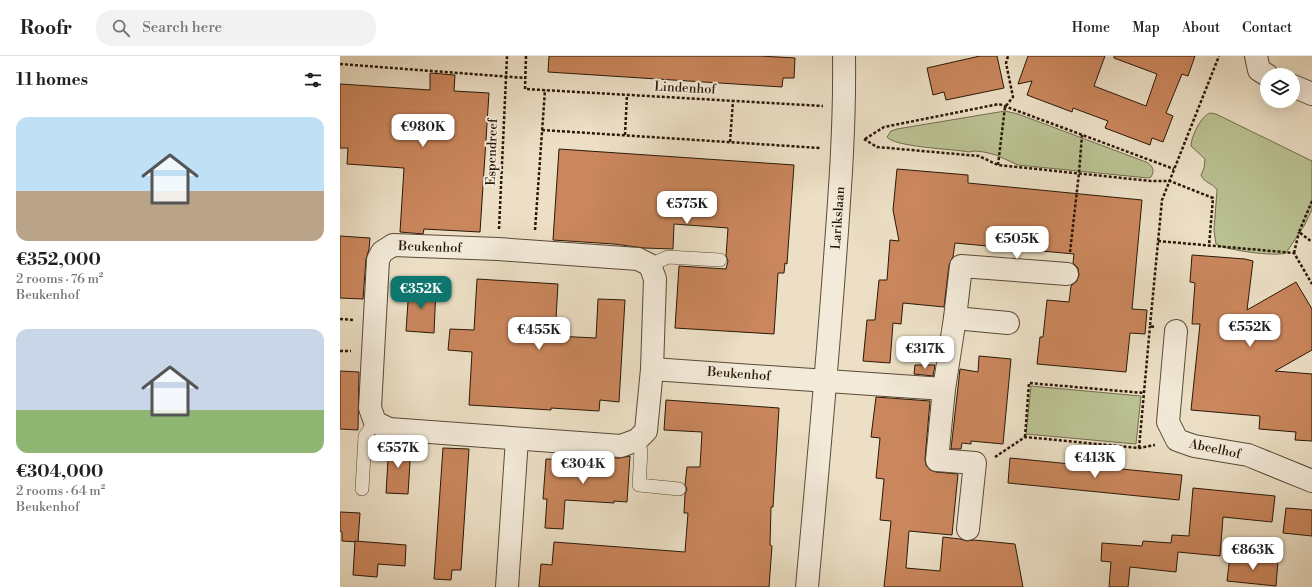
<!DOCTYPE html>
<meta charset="utf-8">
<style>
body{margin:0;font-family:"Libre Bodoni",serif;background:#f2f2f2;color:#202124;height:100vh;display:flex;flex-direction:column;font-size:15px;white-space:nowrap}
*{box-sizing:border-box;margin:0}
p{font-size:13px;color:#757577}
.icon{flex:none;width:22px;height:22px;fill:none;stroke:currentColor;stroke-width:2;stroke-linecap:round;stroke-linejoin:round}
.map{position:relative;flex:1;overflow:hidden}
.side{display:flex;flex-direction:column;background:#fff;width:340px}
.side>*{flex:none}
.fabs{position:absolute;left:920px;top:12px;display:grid;gap:8px}
.fabs a{display:grid;place-items:center;width:40px;height:40px;border-radius:50%;background:#fff;box-shadow:0 4px 16px #0002;font-size:20px}
.price{position:absolute;translate:-50% -34px;padding:0 9px;border-radius:8px;background:#fff;color:#222;font-size:13px;line-height:26px;filter:drop-shadow(0 1px 2px #0008)}
.price::after{content:'';position:absolute;left:50%;top:24px;width:12px;height:9px;margin-left:-6px;background:inherit;clip-path:polygon(0 0,100% 0,50% 100%)}
.price.selected{background:#0f766e;color:#fff}
ul{padding:0;list-style:none}
li{display:grid;align-content:center;gap:8px;height:212px;padding:0 16px}
li span{display:grid;place-items:center;height:124px;border-radius:12px;color:#555}
li>.icon{margin-inline-start:auto}
span .icon{width:72px;height:72px;fill:#fffc;stroke-width:1}
li b{font-size:17px}
h2{display:flex;justify-content:space-between;align-items:center;height:48px;padding:0 16px;font-size:17px}
header{display:flex;align-items:center;gap:24px;box-sizing:border-box;height:56px;padding:0 20px;background:#fff;border-bottom:1px solid #e0e0e0}
header strong{font-size:19px}
nav{display:flex;gap:22px;margin-inline-start:auto;font-size:14px}
.search{width:280px;height:36px;background:#f2f2f2;display:flex;align-items:center;gap:10px;box-sizing:border-box;padding:0 14px;border-radius:16px;color:#757577;font-size:15px}
main{display:flex;flex:1;min-height:0}
.map>svg:first-child{display:block}
.green{fill:#bac192;stroke:#726c4d}
.building{fill:#ca865c;stroke:#2a1808}
.lines{fill:none;stroke-linecap:round;stroke-linejoin:round}
.service-casing{stroke:#5a4a37;stroke-width:14}
.minor-casing{stroke:#5a4a37;stroke-width:24}
.tertiary-casing{stroke:#5a4a37;stroke-width:24}
.path{stroke:#2a1808;stroke-width:2.5;stroke-dasharray:3 2;stroke-linecap:butt}
.service{stroke:#f3ead9;stroke-width:13}
.minor{stroke:#f3ead9;stroke-width:22}
.tertiary{stroke:#f3ead9;stroke-width:22}
.labels{text-anchor:middle;dominant-baseline:central;stroke-width:4;stroke-linejoin:round;paint-order:stroke}
.street-label{font-size:13px;fill:#2a1808;stroke:#f3ead9}
</style>
<header>
<strong>Roofr</strong>
<div class="search"><svg class="icon" aria-label="search" viewBox="0 0 24 24"><circle cx="10" cy="10" r="6"/><path d="M15 15l6 6"/></svg>Search here</div>
<nav><a>Home</a><a>Map</a><a>About</a><a>Contact</a></nav>
</header>
<main>
<section class="side">
<h2>11 homes<svg class="icon" aria-label="filters" viewBox="0 0 24 24"><path d="M4 7h16M4 17h16"/><circle cx="9" cy="7" r="2"/><circle cx="15" cy="17" r="2"/></svg></h2>
<ul>
<li><span style="background:linear-gradient(#bfe0f5 60%,#b9a48a 0)"><svg class="icon" aria-label="home" viewBox="0 0 24 24"><path d="M3 11l9-7 9 7M6 9v11h12V9"/></svg></span><div><b>€352,000</b><p>2 rooms · 76 m²</p><p>Beukenhof</p></div></li>
<li><span style="background:linear-gradient(#c9d6e8 65%,#8fb573 0)"><svg class="icon" aria-label="home" viewBox="0 0 24 24"><path d="M3 11l9-7 9 7M6 9v11h12V9"/></svg></span><div><b>€304,000</b><p>2 rooms · 64 m²</p><p>Beukenhof</p></div></li>
</ul>
</section>
<div class="map">
<svg width="972" height="531" viewBox="0 0 972 531">
<rect width="100%" height="100%" fill="#ecdfc5"/>
<filter id="stains"><feTurbulence type="fractalNoise" baseFrequency=".005" numOctaves="4"/><feColorMatrix values="0 0 0 0 .2 0 0 0 0 .09 0 0 0 0 .02 0 0 0 .5 -.17"/></filter>
<radialGradient id="worn" r=".72"><stop offset=".6" stop-color="#630" stop-opacity="0"/><stop offset="1" stop-color="#630" stop-opacity=".3"/></radialGradient>
<!-- green -->
<g class="green">
<path d="M665 55 678 58 806 106C813 110 815 114 811 121L808 122 678 109 656 99 644 96 635 95 629 96C613 93 554 91 547 81L551 75 557 73Z"/>
<path d="M870 57 876 58 972 105V154L964 170 946 197C936 201 885 194 876 188L874 174 877 134C873 127 864 127 861 119L864 112 865 103 851 90C851 81 861 60 870 57Z"/>
<polygon points="691,330 801,340 796,388 686,378"/>
</g>
<!-- building -->
<g class="building">
<polygon points="209,0 420,0 455,2 454,22 443,22 442,31 208,16"/>
<polygon points="640,0 657,0 664,32 606,44 604,36 593,39 587,12"/>
<polygon points="688,0 765,0 754,30 806,50 817,18 774,2 774,0 855,0 848,20 842,18 826,57 833,60 823,86 812,82 810,89 765,72 768,65 733,52 732,56 687,39 692,25 678,28"/>
<polygon points="90,17 115,19 114,35 149,37 140,176 84,173 83,178 60,176 64,112 7,108 8,92 0,92 0,28 90,34"/>
<polygon points="219,93 454,109 447,208 445,207 444,217 438,217 434,278 335,272 339,210 386,213 388,205 386,200 388,172 334,168 333,193 304,192 274,188 213,184"/>
<polygon points="557,113 628,119 628,127 802,144 792,253 807,254 805,278 790,277 786,316 697,308 700,281 703,281 707,244 729,246 731,230 737,225 739,219 738,212 733,207 734,198 615,187 613,201 609,209 604,251 563,247 561,268 553,267 550,307 523,305 527,264 535,264 539,224 547,224 550,184 559,185 553,154"/>
<polygon points="0,180 30,182 29,193 26,203 23,243 0,242"/>
<polygon points="852,199 905,203 913,205 907,254 956,226 972,253 972,294 935,315 972,318 972,385 955,384 956,376 919,373 920,360 851,354 860,268 852,268 855,227 850,226"/>
<polygon points="137,223 218,228 215,280 256,282 258,243 285,244 279,346 260,344 259,355 211,352 211,354 129,349 132,296 108,294 110,273 134,274"/>
<polygon points="69,231 96,232 94,277 66,275"/>
<polygon points="639,300 671,303 663,388 631,385 631,388 622,387 621,393 611,393 620,313 638,316"/>
<polygon points="575,309 595,309 593,320 574,318"/>
<polygon points="0,315 19,316 18,374 0,373"/>
<polygon points="536,341 590,345 585,403 586,409 590,414 596,416 618,418 612,479 569,475 566,512 600,515 603,481 620,483 627,485 634,484 675,488 683,531 544,531 551,465 540,464 544,423 536,422 540,382 531,381"/>
<polygon points="326,344 439,352 433,451 431,451 430,489 432,490 429,531 199,531 201,508 212,509 214,486 345,496 348,457 344,457 345,438 347,433 345,429 347,411 360,411 362,376 324,374"/>
<polygon points="49,388 71,390 68,438 46,437"/>
<polygon points="103,392 129,393 121,514 112,514 111,524 94,523"/>
<polygon points="290,400 287,446 274,445 274,447 225,444 223,473 205,472 207,443 203,443 206,403 235,404 235,408 270,409 270,402 280,402"/>
<polygon points="670,402 842,419 839,444 668,427"/>
<polygon points="853,432 935,440 932,466 883,461 880,500 838,496 836,516 790,511 788,531 769,531 771,506 761,505 762,487 802,490 803,485 831,487 832,479 849,480"/>
<polygon points="946,452 972,454 972,480 943,477"/>
<polygon points="0,456 20,457 18,486 2,485 2,476 0,475"/>
<polygon points="15,485 66,489 65,510 38,508 37,521 13,519"/>
<polygon points="890,500 938,505 936,530 887,525"/>
</g>
<g class="lines">
<defs>
<g id="service">
<polyline points="310,209 328,201 380,204"/>
<polyline points="297,384 301,395 299,429 339,433"/>
<polyline points="22,433 25,380 35,366"/>
</g>
<g id="minor">
<polyline points="916,0 919,14 927,19"/>
<polyline points="953,30 972,38"/>
<polygon points="53,189 158,193 298,203 310,209 315,223 312,313 306,375 297,384 281,390 49,373 35,366 30,352 38,204 42,196"/>
<polyline points="615,262 621,210 727,218"/>
<polyline points="836,275 828,366 837,384 854,390 908,399 972,425"/>
<polyline points="312,313 604,333"/>
<polyline points="628,473 635,407 597,404 604,333 615,262 668,267"/>
<polyline points="167,531 177,383"/>
</g>
<path id="tertiary" d="M467 531C477 422 487 312 495 202 500 135 505 68 504 0"/>
</defs>
<!-- service casing -->
<use href="#service" class="service-casing"/>
<!-- minor casing -->
<use href="#minor" class="minor-casing"/>
<!-- tertiary casing -->
<use href="#tertiary" class="tertiary-casing"/>
<!-- path -->
<g class="path">
<polyline points="186,0 185,33 483,50"/>
<polyline points="0,8 185,22"/>
<polyline points="202,74 480,92"/>
<polyline points="285,79 287,39"/>
<polyline points="524,83 537,91 639,100 658,109 811,125 830,125 873,142 869,190"/>
<polyline points="525,83 544,71 659,48 834,113"/>
<polyline points="390,86 393,45"/>
<polyline points="658,109 665,51 673,41 666,7 668,0"/>
<polyline points="972,145 959,176 972,186"/>
<polyline points="159,173 167,0"/>
<polyline points="195,174 205,34"/>
<polyline points="818,185 954,197 972,228"/>
<polyline points="730,196 739,117 742,79"/>
<polyline points="954,197 959,176"/>
<polyline points="0,263 14,264"/>
<polyline points="814,271 810,270 822,144 879,0"/>
<polyline points="0,295 11,295"/>
<polyline points="685,381 689,327 804,337"/>
<polyline points="799,392 810,270"/>
<polyline points="655,401 685,381 799,392 815,389"/>
</g>
<!-- service -->
<use href="#service" class="service"/>
<!-- minor -->
<use href="#minor" class="minor"/>
<!-- tertiary -->
<use href="#tertiary" class="tertiary"/>
</g>
<g class="labels">
<!-- street labels -->
<g class="street-label">
<text transform="translate(345 32) rotate(3)">Lindenhof</text>
<text transform="translate(152 96) rotate(-88)">Espendreef</text>
<text transform="translate(498 162) rotate(-86)">Larikslaan</text>
<text transform="translate(90 191) rotate(2)">Beukenhof</text>
<text transform="translate(399 318) rotate(4)">Beukenhof</text>
<text transform="translate(875 393) rotate(12)">Abeelhof</text>
</g>
</g>
<rect width="100%" height="100%" filter="url(#stains)"/>
<rect width="100%" height="100%" fill="url(#worn)"/>
</svg>
<div class="fabs">
<a><svg class="icon" aria-label="layers" viewBox="0 0 24 24"><path d="M12 4l9 5-9 5-9-5zM3 14l9 5 9-5"/></svg></a>
</div>
<b class="price" style="left:83px;top:92px">€980K</b>
<b class="price" style="left:347px;top:169px">€575K</b>
<b class="price" style="left:677px;top:204px">€505K</b>
<b class="price selected" style="left:81px;top:254px">€352K</b>
<b class="price" style="left:910px;top:292px">€552K</b>
<b class="price" style="left:199px;top:295px">€455K</b>
<b class="price" style="left:585px;top:314px">€317K</b>
<b class="price" style="left:58px;top:413px">€557K</b>
<b class="price" style="left:755px;top:423px">€413K</b>
<b class="price" style="left:243px;top:429px">€304K</b>
<b class="price" style="left:913px;top:515px">€863K</b>
</div>
</main>
